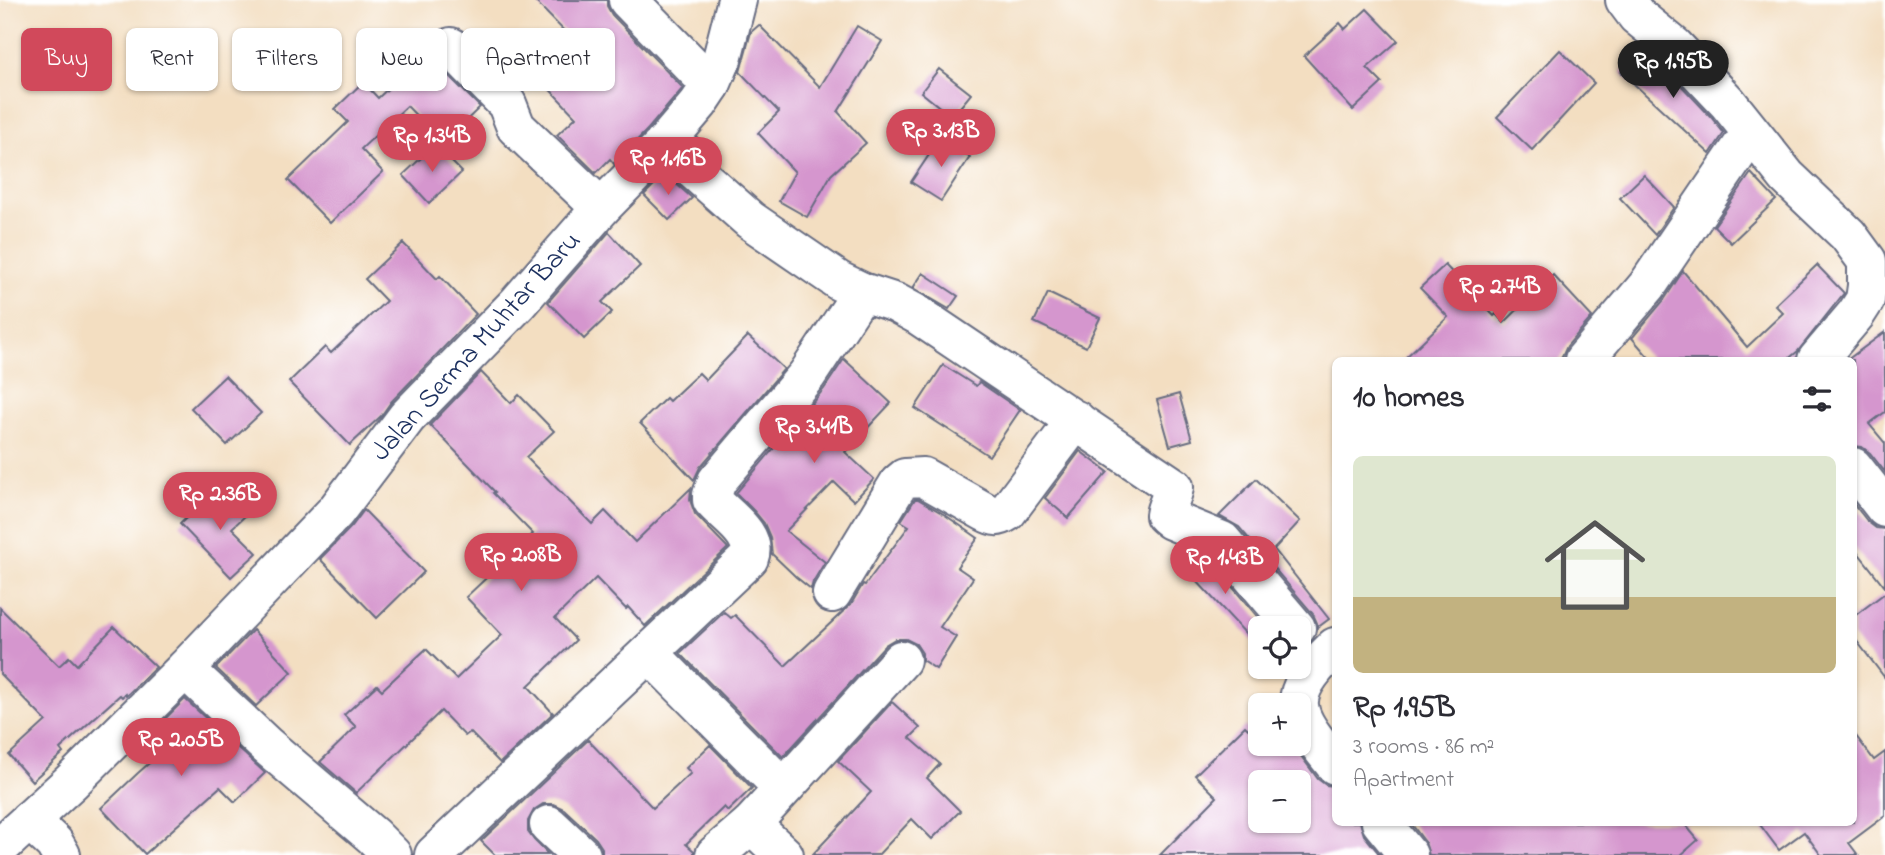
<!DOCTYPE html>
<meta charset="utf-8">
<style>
body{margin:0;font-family:"Indie Flower",sans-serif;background:#f7f7f7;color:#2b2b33;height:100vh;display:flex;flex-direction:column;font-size:26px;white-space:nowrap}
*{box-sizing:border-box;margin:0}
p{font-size:23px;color:#7c7c81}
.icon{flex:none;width:38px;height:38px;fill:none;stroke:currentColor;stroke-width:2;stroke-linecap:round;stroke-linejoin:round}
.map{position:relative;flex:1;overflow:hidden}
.drawer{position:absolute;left:1332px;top:357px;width:525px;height:469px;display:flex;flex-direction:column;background:#fff;border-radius:10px;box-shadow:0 2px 5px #0004}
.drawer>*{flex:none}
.banner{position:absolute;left:21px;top:28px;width:665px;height:63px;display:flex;gap:14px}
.buttons{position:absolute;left:1248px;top:616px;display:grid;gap:14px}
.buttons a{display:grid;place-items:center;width:63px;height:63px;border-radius:10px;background:#fff;box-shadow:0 2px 5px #0004;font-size:35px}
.price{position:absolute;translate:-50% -60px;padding:0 16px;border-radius:24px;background:#d1495b;color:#fff;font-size:23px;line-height:46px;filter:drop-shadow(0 2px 4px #0008)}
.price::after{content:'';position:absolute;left:50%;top:42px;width:21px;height:16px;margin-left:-10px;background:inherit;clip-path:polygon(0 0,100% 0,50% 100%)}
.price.on{background:#222;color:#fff}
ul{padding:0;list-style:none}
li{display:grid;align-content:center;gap:14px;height:371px;padding:0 21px}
li span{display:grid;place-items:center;height:217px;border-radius:10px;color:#555}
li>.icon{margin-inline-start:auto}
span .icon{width:126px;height:126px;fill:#fffc;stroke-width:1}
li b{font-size:30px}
h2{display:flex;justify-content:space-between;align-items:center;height:84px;padding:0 21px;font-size:30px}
.chip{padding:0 24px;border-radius:10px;background:#fff;box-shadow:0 2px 5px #0004;font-size:24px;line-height:63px}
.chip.on{background:#d1495b;color:#fff}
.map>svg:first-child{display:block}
.building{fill:#d596ce;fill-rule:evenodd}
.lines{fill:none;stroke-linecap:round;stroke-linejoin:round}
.minor-casing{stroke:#676c81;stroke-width:42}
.minor{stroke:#fff;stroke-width:38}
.labels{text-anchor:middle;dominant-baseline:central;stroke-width:7;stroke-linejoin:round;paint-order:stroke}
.street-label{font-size:28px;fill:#1b2f5e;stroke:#fff}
</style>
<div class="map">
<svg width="1885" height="855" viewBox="0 0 1885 855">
<rect width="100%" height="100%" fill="#fff"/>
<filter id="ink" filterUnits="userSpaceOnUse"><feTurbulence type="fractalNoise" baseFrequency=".0143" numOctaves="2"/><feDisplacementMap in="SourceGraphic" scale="14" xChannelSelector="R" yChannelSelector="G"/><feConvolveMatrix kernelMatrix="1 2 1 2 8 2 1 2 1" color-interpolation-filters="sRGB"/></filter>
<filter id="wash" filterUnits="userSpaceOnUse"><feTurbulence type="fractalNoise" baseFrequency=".00686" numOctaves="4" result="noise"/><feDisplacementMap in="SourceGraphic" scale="28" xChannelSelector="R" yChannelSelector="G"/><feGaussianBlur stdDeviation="1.57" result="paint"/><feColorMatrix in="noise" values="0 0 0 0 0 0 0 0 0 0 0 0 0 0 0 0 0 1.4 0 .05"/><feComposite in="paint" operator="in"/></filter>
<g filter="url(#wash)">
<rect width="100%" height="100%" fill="#f3dec1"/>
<g id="blocks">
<!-- building -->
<g class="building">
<polygon points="534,0 607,0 607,6 612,15 683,88 648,129 614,164 610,159 596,173 557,135 576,117 539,78 576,43"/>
<polygon points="1367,9 1398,41 1367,68 1382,83 1353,110 1304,56 1340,23 1345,29"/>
<polygon points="759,25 820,87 857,26 882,41 838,112 866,143 831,175 807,217 779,201 795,172 758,133 779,112 740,72 751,32"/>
<polygon points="1643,49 1659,62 1711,117 1724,133 1710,154 1621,72"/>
<polygon points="1560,50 1594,83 1532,150 1497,117"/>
<polygon points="428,51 435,62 480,107 443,143 407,106 361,149 383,172 330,223 288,180 348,122 335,109 363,82 378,98"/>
<polygon points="939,69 971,94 952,117 921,92"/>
<polygon points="941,137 970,157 941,201 911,182"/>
<polygon points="435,145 462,172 429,203 403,175"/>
<polygon points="1751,173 1776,200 1731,243 1714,226"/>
<polygon points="665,174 692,198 669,220 644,195"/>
<polygon points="1644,175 1674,207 1655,235 1620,198"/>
<polygon points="609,232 640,266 602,302 612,312 584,339 548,302"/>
<polygon points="403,243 437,279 440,276 476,314 391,402 381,416 350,445 289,382 325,347 331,353 386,301 365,279"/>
<polygon points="1445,265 1494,316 1496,314 1504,323 1553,275 1592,317 1567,346 1562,357 1559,360 1403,360 1448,317 1420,288"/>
<polygon points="1817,265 1844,293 1798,351 1787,360 1651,360 1632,338 1664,300 1683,271 1747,347 1783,313 1775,305"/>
<polygon points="923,273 958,296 949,309 913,288"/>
<polygon points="1048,293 1100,318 1086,347 1034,322"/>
<polygon points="1885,332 1885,412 1869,424 1885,443 1885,472 1870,453 1862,447 1853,446 1853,360 1847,360"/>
<polygon points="748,336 784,369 700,467 694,480 640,423 666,398 669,401 699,373 706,380"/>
<polygon points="844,359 891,403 845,452 874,479 854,501 834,482 786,531 825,562 813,582 811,589 796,577 772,554 770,537 764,523 754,511 736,493 824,389"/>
<polygon points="943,365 976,386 979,382 1020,410 989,456 915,408"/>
<polygon points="481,372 511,403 519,395 554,431 526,457 592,524 605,511 635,542 691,488 690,500 695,514 728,548 645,626 628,607 626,609 596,578 555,618 576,640 528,686 553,713 500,763 470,732 465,736 441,711 356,793 320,762 356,727 344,715 377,685 382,690 426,649 456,679 502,635 466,597 533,534 493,493 495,492 430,425"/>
<polygon points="225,376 261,413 227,445 191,408"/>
<polygon points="1179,394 1192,440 1170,446 1157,400"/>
<polygon points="1080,451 1108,472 1068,518 1045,498"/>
<polygon points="1256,479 1300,521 1274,549 1329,619 1317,628 1317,623 1313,614 1239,527 1219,516"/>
<polygon points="218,488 245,516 232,528 257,553 231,577 180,524"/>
<polygon points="915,499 918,499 945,515 978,538 957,567 973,578 940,627 956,637 936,669 922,660 922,653 916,644 906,639 895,639 885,645 783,757 680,653 724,612 731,618 735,615 785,666 851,604 863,584 865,585 909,526 901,521"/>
<polygon points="1853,503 1868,522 1876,528 1885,529 1885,587 1853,546"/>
<polygon points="364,510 424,572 377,618 320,559 352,526"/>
<polygon points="1195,554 1209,559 1267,628 1260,628 1260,649 1182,565"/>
<polygon points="1885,593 1885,678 1853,636 1853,617"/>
<polygon points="0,608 59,666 69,657 77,665 114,627 156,667 126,696 125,694 122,697 120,695 60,749 63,753 32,781 9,755 46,721 0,674"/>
<polygon points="253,630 292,672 256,706 216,668"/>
<polygon points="185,699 265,773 235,802 220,787 145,854 101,808 138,773 171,744 156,728"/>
<polygon points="892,702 920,728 910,738 940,764 927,778 960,811 932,839 912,819 878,855 812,855 871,792 838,761"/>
<path d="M1260 719V744H1292L1318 779 1326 785 1335 786V822H1360L1364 835 1380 855H1160L1217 797 1195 775 1245 726 1248 729ZM1260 782H1298V821H1260Z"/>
<polygon points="1853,732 1874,760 1885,752 1885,816 1849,843 1858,855 1821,855 1804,832 1779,850 1758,822 1853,822"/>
<polygon points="588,740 653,808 691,773 686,768 710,745 752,788 728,811 724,807 686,844 694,851 694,855 602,855 602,848 596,839 564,809 553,804 543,804 534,810 528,821 528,832 534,840 549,855 495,855 481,841"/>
<polygon points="1410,822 1683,822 1698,840 1681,855 1429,855 1425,842"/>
</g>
</g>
</g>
<g filter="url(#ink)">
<use href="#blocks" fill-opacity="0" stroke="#676c81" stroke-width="2"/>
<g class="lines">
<defs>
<g id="minor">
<polyline points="628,0 711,85"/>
<polyline points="1625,0 1637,16 1674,46 1728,103 1787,177 1848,235 1867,261 1867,286 1865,300 1856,314 1817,360"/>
<polyline points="451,47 507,104 516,127 601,208"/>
<path d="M664 144 750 220 839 281 862 292 896 303 918 315 1174 487C1173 497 1166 505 1165 515L1171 520 1222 541 1296 628"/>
<polyline points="1584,360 1647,286 1751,133"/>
<polyline points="1853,467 1885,508"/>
<path d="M832 593 899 483 905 478 923 477 985 512C994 517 998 518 1007 512L1076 420"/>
<path d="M1335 647C1281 699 1293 712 1335 765"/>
<polyline points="649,653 783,788"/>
<polyline points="185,669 267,746 373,836 392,855"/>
<polyline points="29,820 54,843 61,855"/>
<polyline points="1381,822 1408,855"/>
<polyline points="751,824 784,855"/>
<polyline points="549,825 581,855"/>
<polyline points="0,847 71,782 185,669 336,511 407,417 518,303 601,208 664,144 699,103 711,85 722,59 737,0"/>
<path d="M434 855 749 558C758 534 725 516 712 500V495L717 481 807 375 862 292"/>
<polyline points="715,855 751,824 901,660"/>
</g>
</defs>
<!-- minor casing -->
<use href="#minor" class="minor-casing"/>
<!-- minor -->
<use href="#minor" class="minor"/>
</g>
</g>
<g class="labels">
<!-- street labels -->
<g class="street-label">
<text transform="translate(477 347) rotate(-48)">Jalan Serma Muhtar Baru</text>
</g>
</g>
</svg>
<div class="buttons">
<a><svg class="icon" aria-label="locate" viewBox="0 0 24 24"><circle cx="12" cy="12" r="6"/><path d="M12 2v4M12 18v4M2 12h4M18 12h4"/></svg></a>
<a>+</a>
<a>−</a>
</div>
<b class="price on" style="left:1673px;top:100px">Rp 1.95B</b>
<b class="price" style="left:941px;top:169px">Rp 3.13B</b>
<b class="price" style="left:432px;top:174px">Rp 1.34B</b>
<b class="price" style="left:668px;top:197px">Rp 1.16B</b>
<b class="price" style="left:1500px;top:325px">Rp 2.74B</b>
<b class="price" style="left:814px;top:465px">Rp 3.41B</b>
<b class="price" style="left:220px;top:532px">Rp 2.36B</b>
<b class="price" style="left:521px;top:593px">Rp 2.08B</b>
<b class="price" style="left:1225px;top:596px">Rp 1.43B</b>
<b class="price" style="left:181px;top:778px">Rp 2.05B</b>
<div class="banner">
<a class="chip on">Buy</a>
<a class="chip">Rent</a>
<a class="chip">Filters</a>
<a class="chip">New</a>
<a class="chip">Apartment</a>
</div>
<section class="drawer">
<h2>10 homes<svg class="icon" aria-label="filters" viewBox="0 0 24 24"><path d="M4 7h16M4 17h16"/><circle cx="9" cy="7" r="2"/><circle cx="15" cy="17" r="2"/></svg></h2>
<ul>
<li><span style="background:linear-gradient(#dfe7d0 65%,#c2b280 0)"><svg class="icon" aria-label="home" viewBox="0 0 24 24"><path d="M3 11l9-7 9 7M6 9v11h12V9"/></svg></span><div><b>Rp 1.95B</b><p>3 rooms · 86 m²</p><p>Apartment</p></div></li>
</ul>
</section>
</div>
